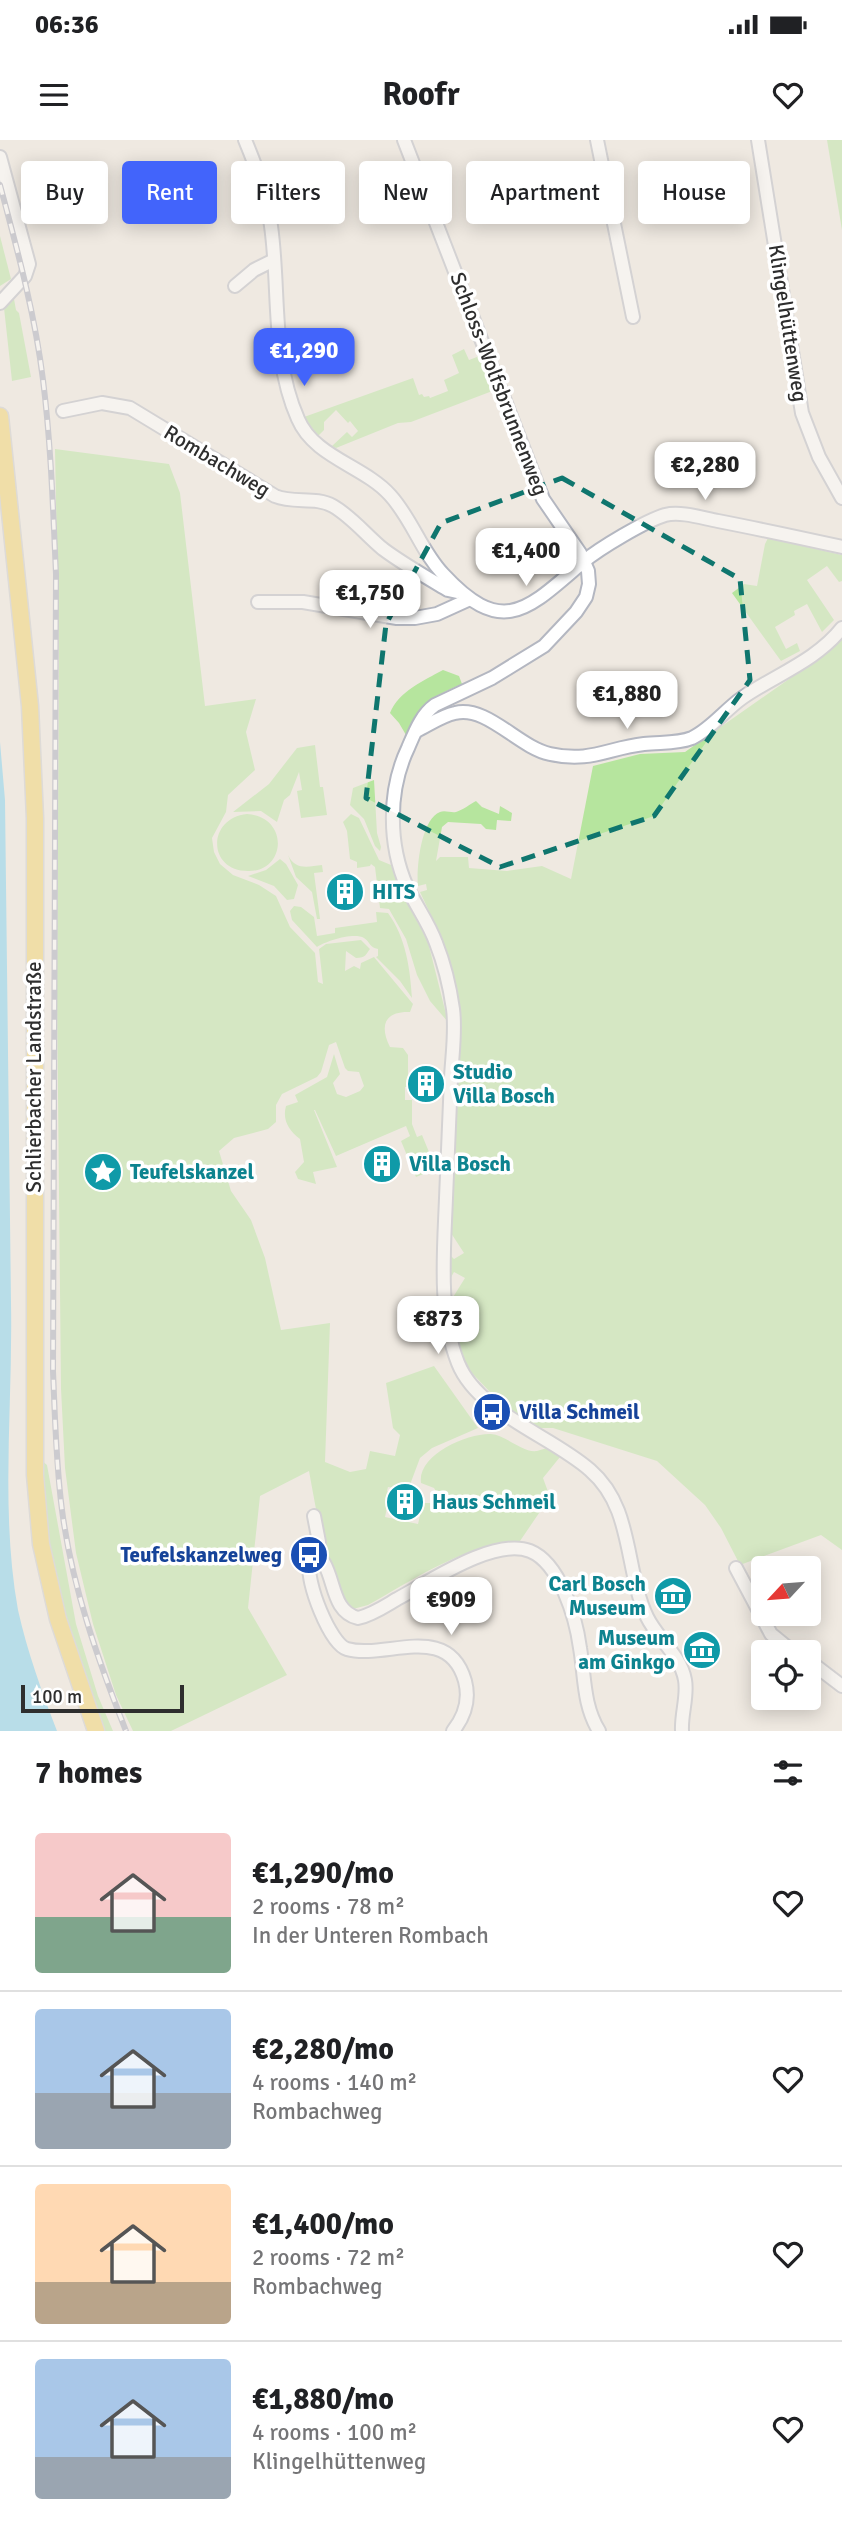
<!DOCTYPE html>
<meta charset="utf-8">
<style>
body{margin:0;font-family:Signika,sans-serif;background:#f2f2f2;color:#202124;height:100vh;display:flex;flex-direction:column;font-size:26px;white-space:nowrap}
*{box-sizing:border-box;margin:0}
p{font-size:23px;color:#757577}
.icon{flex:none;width:38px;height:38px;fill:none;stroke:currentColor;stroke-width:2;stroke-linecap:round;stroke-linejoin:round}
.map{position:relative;height:1591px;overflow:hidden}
.details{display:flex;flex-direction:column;background:#fff;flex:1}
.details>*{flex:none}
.hud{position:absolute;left:21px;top:21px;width:802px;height:63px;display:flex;gap:14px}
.needle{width:46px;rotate:244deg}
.fabs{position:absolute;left:751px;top:1416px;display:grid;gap:14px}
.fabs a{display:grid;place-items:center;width:70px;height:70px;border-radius:7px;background:#fff;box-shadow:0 4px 18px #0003;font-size:35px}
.scale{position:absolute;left:21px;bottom:18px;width:163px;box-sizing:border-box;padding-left:7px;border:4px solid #2e2e2e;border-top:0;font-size:19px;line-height:24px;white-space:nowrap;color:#2e2e2e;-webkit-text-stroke:5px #fff;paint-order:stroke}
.price{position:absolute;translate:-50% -60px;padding:0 16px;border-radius:14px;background:#fff;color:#222;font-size:23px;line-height:46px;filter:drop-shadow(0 2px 4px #0008)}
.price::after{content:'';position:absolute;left:50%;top:42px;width:21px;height:16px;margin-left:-10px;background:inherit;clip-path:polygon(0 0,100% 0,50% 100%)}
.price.on{background:#4264fb;color:#fff}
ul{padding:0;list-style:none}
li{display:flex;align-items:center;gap:21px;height:175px;padding:0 35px}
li+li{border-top:2px solid #e0e0e0}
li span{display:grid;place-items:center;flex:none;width:196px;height:140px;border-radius:7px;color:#555}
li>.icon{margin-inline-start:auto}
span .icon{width:84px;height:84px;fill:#fffc;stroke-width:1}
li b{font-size:30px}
h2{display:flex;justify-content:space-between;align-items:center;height:84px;padding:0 35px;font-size:30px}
.pill{padding:0 24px;border-radius:7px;background:#fff;box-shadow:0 4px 18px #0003;font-size:24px;line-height:63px}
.pill.on{background:#4264fb;color:#fff}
.status{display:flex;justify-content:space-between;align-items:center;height:49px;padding:0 35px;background:#fff;direction:ltr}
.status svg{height:19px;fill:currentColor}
header{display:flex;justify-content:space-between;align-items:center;height:91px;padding:0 35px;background:#fff;font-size:32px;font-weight:800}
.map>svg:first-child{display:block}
.green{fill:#b6e59e}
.water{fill:#75cff0}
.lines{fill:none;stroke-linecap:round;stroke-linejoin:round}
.minor-casing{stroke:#b4b7c1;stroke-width:16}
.major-casing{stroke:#c9c9c9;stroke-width:19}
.minor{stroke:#fff;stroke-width:12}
.major{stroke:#f2d163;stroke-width:16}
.rail-casing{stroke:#a3a6b8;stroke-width:6}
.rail{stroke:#fff;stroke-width:3.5;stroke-dasharray:10;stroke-linecap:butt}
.marked{fill:none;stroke:#0f766e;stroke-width:5;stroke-dasharray:14 9;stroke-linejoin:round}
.labels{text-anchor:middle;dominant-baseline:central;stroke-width:7;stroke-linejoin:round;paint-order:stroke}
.street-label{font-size:21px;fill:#2e2e2e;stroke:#fff}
.culture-label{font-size:21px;font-weight:bold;fill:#0d838f;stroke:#fff;text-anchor:start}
.transit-label{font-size:21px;font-weight:bold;fill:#164399;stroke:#fff;text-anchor:start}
</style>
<div class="status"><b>06:36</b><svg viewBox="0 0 49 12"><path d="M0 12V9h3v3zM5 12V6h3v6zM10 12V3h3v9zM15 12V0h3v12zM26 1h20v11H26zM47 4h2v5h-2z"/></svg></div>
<header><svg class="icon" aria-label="menu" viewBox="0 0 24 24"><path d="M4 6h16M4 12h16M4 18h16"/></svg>Roofr<svg class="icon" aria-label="heart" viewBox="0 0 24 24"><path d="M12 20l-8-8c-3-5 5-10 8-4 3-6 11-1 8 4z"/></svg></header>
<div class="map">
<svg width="842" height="1591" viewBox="0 0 842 1591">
<rect width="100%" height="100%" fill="#efe9e1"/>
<!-- green -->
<g class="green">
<polygon points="827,0 842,0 842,90"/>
<polygon points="0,96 11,139 0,146"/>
<polygon points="14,159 16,170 19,173 31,237 12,241 4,168"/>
<polygon points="464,209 469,220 482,215 495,250 411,282 398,283 336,308 332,306 347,292 352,297 358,291 350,281 348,283 336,270 324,282 324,290 318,296 304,277 413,238 419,255 422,254 424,257 429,256 430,258 448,251 444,240 459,233 452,215"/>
<path d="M55 309 169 324 180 353 205 566 256 559 246 592 255 630 228 655 226 672 212 698 214 712 220 724 233 735 259 745 276 756 290 787 315 813 318 842 323 844 319 809 326 804 361 800 370 809C366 814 366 818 356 818L346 811 345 831 354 826 360 829 361 823 374 817 413 864 410 872C385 871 379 885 390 907L403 908 408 915V947H405V960H412V984L417 997 422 995 436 1029 416 1037 401 1001 410 996 406 986 336 1016 315 970H314L337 1027 313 1032 316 1044 298 1039 295 1032 304 1022 300 999C289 991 282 980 286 966L298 962 295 955 327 937 334 914 340 934 333 943 337 954 346 957 360 951 364 946 359 932 348 931 345 928 336 902 329 905 321 932 317 937 282 954 276 965V982L268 989 234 998 219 1011 231 1051 251 1080 265 1118 281 1190 330 1183 325 1322 350 1332 366 1329 370 1311 395 1316 400 1295 393 1288 386 1243 434 1226 478 1288 432 1308 420 1318 408 1350 388 1347 387 1351 390 1354 385 1377 418 1384 423 1363H435L437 1353 434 1348 421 1343C417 1315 467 1293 491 1294 506 1295 522 1313 537 1311 540 1310 544 1309 547 1308L560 1317 543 1338 550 1357 520 1401C466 1404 414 1439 368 1465L353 1469C327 1443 316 1368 309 1331L260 1356 248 1468 287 1535 171 1591H133L116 1555 93 1484 76 1413 65 1328 61 1249 57 855 59 518Z"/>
<polygon points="768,398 842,415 842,441 839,442 827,426 807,440 834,480 822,492 807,464 794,471 795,475 775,487 786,509 797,503 800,511 781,521 732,453 744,444 757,446 765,404"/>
<path d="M842 498V1410L821 1395 740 1425 721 1388 705 1365 657 1321 553 1288H540L510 1273 469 1230 460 1212 450 1162 465 1138 454 1132 450 1139 449 1114 454 1119 464 1113 449 1090 450 834 442 799 420 752 427 750 426 744 418 746C416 729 421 679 440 672 445 670 451 673 456 672 463 670 470 664 476 661L482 667 499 674 500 666 512 673 511 681 497 680 496 690 486 689 481 684 448 682 442 687 436 721 440 717H468L469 728 507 731 542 726 571 739 593 626 640 614 685 612 809 525Z"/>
<path d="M443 530 459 536 462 544C429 558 421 563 406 595L399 583 390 573C399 551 423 541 443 530Z"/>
<polygon points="315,605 320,647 323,647 327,675 301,678 297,651 302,650 299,632 290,655 284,660 277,682 261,671 233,672 269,644 297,608"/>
<polygon points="374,640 377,693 381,707 380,711 375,706 364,679 350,665 353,648"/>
<path d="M247 674C290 677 286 732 248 731 207 731 207 678 247 674Z"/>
<polygon points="351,674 359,678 379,720 391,725 397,742 428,802 448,882 430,861 417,835 406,799 389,769 380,768 375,727 371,724 370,726 357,728 357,722 350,719 347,691 343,682"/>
<path d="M288 715C295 730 307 727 322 725L323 732 314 733 320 779H317L312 752 296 737Z"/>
<polygon points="280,719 286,724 298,745 294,759 287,760 274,746 248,736 266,730"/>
<path d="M294 766 301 767 314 777 317 796 335 793V788L377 782 376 772 388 773C406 798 410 828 412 858L400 841 376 817 378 816V809C369 807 371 803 364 798 354 792 326 801 317 807L292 780 290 771Z"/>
<path d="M41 1320 47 1325 76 1484 98 1556 113 1591H101C83 1537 63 1483 53 1427 46 1391 44 1356 41 1320Z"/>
</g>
<!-- water -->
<path class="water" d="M0 602 5 660C7 828 9 995 11 1163 13 1265 0 1370 18 1470 27 1511 42 1552 57 1591H0Z"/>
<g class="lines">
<defs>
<g id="minor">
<path d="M245 0C257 29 267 55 271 86 280 149 271 219 298 279 314 317 364 326 390 355 412 379 421 411 443 434 503 499 528 469 583 422 600 408 645 381 665 375 681 371 702 378 718 381 759 389 801 398 842 407"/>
<path d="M404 0 543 359 580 413 588 431 589 444 586 457 576 472 544 506 492 538 435 565C421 575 415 592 408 608 388 650 388 704 407 747 416 766 429 783 436 803 444 823 450 848 453 869 456 892 452 916 451 938 449 978 448 1018 446 1058 444 1112 438 1172 458 1223 478 1273 552 1296 590 1330 634 1368 624 1428 647 1477 657 1498 681 1516 685 1540 688 1556 681 1574 682 1591"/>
<polyline points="597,0 633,177"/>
<polyline points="758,0 802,273 819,317 842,358"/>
<polyline points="0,17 29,124 25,136 0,163"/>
<polyline points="235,146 254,130 274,120"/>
<path d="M63 271 102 263 130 268 275 356C294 364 315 356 333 366 352 377 366 395 383 409 403 424 426 437 448 450L457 452"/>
<polyline points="258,462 303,462 397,478 415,478 437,474 470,459"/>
<path d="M416 591C429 585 441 576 455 573 487 565 518 607 550 614 590 623 608 608 644 604 660 602 677 604 692 598 711 589 725 570 742 558 775 535 816 521 842 488"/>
<polyline points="314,1376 319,1402 318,1420"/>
<polyline points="736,1428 771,1494 793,1512"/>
<polyline points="808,1520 842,1546"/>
<path d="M453 1591C465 1576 470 1560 465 1541 448 1481 385 1520 347 1509 330 1504 305 1440 310 1424L318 1420 324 1423C335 1442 333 1472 358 1478 372 1475 385 1466 397 1459 429 1442 494 1397 530 1411 560 1423 576 1478 580 1508 585 1537 583 1565 599 1591"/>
</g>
<polyline id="major" points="0,276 30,566 35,678 35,1335 41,1404 58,1479 96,1591"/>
</defs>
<!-- minor casing -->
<use href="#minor" class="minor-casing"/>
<!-- major casing -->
<use href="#major" class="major-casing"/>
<!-- minor -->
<use href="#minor" class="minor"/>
<!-- major -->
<use href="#major" class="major"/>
<defs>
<path id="rail" d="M0 45C17 109 35 174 43 240 51 304 53 369 56 434L53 1231C55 1278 56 1324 62 1370 72 1447 98 1520 126 1591"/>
</defs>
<!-- rail casing -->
<use href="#rail" class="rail-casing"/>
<!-- rail -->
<use href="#rail" class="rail"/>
</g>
<!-- marked area -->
<path d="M0 0H842V1591H0ZM562 338 740 439 750 540 654 676 500 727 366 658 386 484 441 383Z" fill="#efe9e1" fill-opacity=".55" fill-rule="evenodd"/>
<path class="marked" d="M562 338 740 439 750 540 654 676 500 727 366 658 386 484 441 383Z"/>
<!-- icons -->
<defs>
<symbol id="building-disc" viewBox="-11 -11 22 22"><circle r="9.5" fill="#0f9aa8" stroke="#fff"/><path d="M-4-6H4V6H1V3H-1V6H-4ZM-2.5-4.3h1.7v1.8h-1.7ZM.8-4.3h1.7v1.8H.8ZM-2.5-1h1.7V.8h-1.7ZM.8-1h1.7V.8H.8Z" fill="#fff"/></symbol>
<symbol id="sight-disc" viewBox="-11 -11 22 22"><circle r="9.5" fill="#0f9aa8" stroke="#fff"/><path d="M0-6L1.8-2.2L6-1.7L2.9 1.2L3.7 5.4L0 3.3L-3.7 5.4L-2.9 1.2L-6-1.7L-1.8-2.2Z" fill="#fff"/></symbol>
<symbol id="bus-disc" viewBox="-11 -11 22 22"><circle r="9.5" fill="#1a4fb4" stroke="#fff"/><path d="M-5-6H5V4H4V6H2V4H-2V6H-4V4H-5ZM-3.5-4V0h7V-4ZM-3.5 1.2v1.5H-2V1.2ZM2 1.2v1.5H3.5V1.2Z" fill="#fff"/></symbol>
<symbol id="museum-disc" viewBox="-11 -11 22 22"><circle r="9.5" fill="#0f9aa8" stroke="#fff"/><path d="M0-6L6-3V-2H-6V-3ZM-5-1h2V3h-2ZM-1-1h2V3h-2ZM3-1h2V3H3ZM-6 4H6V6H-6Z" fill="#fff"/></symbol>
</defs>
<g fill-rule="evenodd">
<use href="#building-disc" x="323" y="730" width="44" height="44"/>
<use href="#building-disc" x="404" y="922" width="44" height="44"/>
<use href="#building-disc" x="360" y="1002" width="44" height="44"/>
<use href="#sight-disc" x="81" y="1010" width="44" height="44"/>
<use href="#bus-disc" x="470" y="1250" width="44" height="44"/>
<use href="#building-disc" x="383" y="1340" width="44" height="44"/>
<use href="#bus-disc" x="287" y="1393" width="44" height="44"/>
<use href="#museum-disc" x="651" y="1434" width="44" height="44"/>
<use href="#museum-disc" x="680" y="1488" width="44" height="44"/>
</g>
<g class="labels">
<!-- street labels -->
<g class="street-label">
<text transform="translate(788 183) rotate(81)">Klingelhüttenweg</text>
<text transform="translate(499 244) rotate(69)">Schloss-Wolfsbrunnenweg</text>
<text transform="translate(217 321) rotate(31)">Rombachweg</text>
<text transform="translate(34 937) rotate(-90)">Schlierbacher Landstraße</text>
</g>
<!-- culture labels -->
<g class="culture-label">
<text x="372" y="752">HITS</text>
<text x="453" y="932">Studio<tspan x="453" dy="24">Villa Bosch</tspan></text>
<text x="409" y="1024">Villa Bosch</text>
<text x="130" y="1032">Teufelskanzel</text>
<text x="432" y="1362">Haus Schmeil</text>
<text x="646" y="1444" text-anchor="end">Carl Bosch<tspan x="646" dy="24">Museum</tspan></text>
<text x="675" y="1498" text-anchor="end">Museum<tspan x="675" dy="24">am Ginkgo</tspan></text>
</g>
<!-- transit labels -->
<g class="transit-label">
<text x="519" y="1272">Villa Schmeil</text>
<text x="282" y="1415" text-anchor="end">Teufelskanzelweg</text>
</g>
</g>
</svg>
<div class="fabs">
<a><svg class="needle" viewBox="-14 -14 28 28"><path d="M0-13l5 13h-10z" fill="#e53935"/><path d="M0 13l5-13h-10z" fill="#757577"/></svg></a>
<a><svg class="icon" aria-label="locate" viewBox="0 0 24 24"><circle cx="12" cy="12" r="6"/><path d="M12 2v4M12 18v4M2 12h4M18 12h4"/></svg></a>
</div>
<div class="scale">100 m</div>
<b class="price on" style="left:304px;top:248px">€1,290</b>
<b class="price" style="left:705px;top:362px">€2,280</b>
<b class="price" style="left:526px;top:448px">€1,400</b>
<b class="price" style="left:370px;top:490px">€1,750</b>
<b class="price" style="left:627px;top:591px">€1,880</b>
<b class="price" style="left:438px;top:1216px">€873</b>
<b class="price" style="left:451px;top:1497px">€909</b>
<div class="hud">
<a class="pill">Buy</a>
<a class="pill on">Rent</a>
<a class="pill">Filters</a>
<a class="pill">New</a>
<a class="pill">Apartment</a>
<a class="pill">House</a>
</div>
</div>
<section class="details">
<h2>7 homes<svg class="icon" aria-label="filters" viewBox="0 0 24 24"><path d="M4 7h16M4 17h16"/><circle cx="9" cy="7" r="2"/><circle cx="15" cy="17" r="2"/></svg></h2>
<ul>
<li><span style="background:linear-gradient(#f6c9c9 60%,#7fa58c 0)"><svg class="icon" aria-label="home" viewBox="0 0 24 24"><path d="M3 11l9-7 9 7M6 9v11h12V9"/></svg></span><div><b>€1,290/mo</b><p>2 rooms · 78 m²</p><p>In der Unteren Rombach</p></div><svg class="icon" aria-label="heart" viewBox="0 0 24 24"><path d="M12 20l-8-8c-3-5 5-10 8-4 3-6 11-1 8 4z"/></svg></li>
<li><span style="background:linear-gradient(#a9c7e8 60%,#9aa5b1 0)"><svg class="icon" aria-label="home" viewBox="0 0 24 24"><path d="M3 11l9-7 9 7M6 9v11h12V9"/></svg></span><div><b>€2,280/mo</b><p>4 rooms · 140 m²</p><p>Rombachweg</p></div><svg class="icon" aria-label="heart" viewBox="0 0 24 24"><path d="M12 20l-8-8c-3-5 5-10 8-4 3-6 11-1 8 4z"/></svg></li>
<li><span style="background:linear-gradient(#ffd9b3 70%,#b9a48a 0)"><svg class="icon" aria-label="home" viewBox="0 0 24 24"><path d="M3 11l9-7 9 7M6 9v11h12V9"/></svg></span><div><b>€1,400/mo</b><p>2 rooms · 72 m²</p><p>Rombachweg</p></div><svg class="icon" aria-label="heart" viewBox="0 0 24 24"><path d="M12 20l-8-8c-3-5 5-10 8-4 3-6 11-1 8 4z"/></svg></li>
<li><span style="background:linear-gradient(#a9c7e8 70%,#9aa5b1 0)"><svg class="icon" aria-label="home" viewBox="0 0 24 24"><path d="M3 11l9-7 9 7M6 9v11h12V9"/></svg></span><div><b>€1,880/mo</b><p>4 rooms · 100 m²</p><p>Klingelhüttenweg</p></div><svg class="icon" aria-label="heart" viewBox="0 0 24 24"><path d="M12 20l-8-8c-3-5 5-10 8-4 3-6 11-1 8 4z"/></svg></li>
</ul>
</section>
